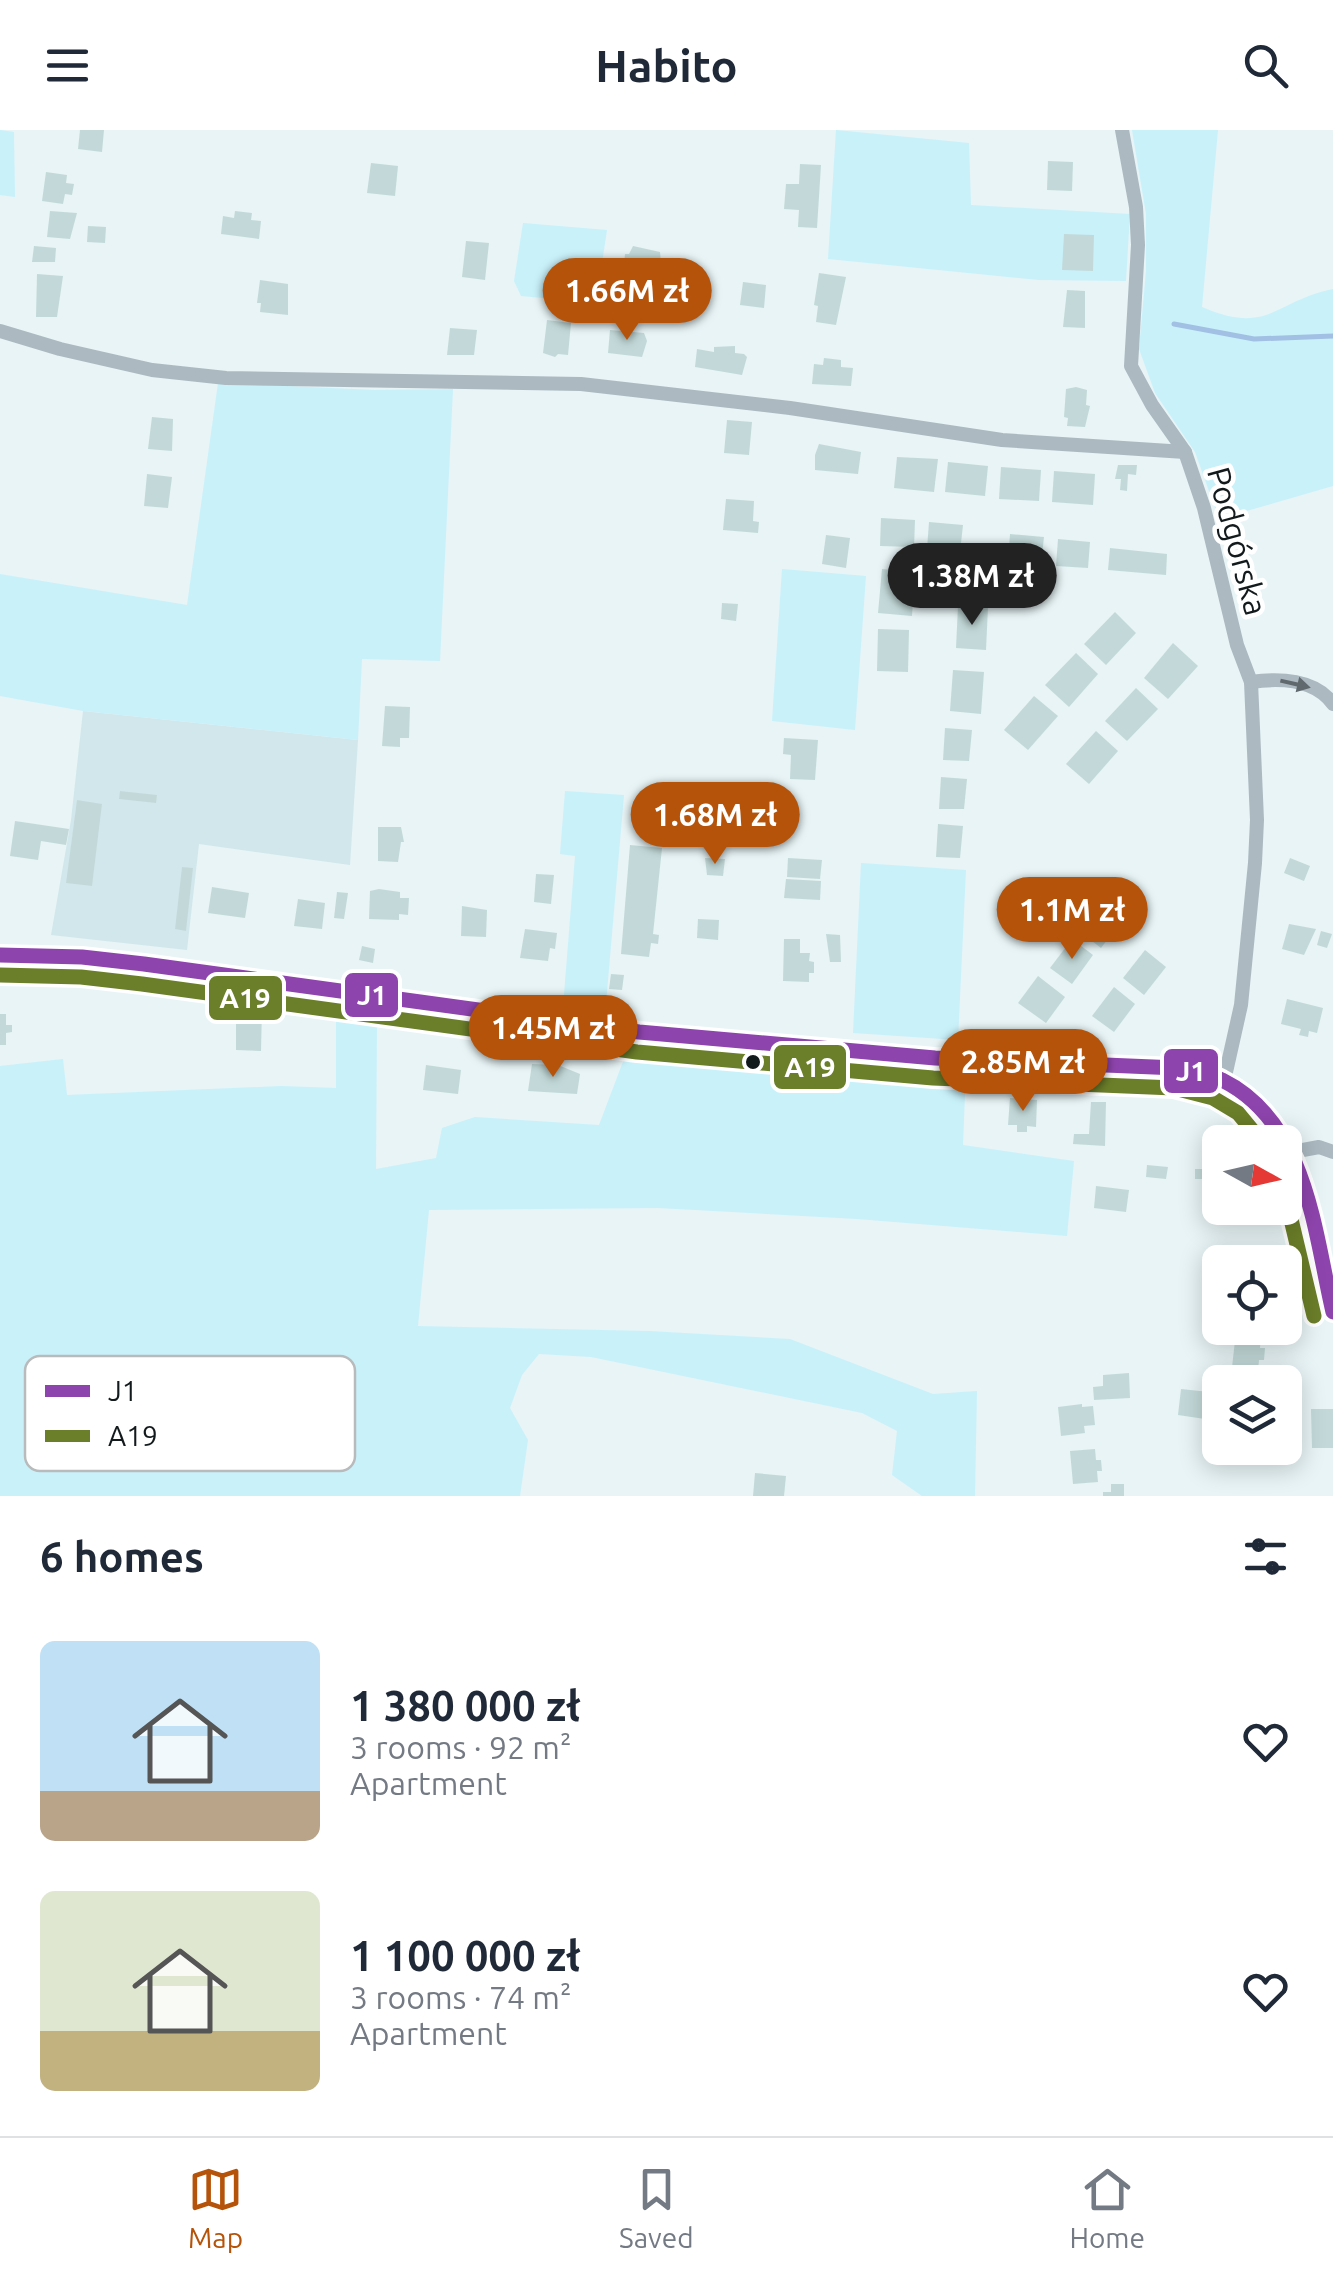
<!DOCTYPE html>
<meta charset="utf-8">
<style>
body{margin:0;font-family:Ubuntu,sans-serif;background:#f6f6f7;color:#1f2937;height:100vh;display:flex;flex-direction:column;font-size:38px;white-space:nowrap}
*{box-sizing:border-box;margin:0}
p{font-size:32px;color:#747a83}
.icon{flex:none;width:55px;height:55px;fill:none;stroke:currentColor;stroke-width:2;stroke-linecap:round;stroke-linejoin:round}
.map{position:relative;height:1366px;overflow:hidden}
.details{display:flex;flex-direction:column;background:#fff;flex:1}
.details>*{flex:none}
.needle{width:65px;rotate:98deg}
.controls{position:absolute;left:1202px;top:995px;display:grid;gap:20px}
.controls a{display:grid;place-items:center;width:100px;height:100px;border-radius:15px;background:#fff;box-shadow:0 5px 25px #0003;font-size:50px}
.price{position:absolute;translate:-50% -85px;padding:0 22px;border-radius:35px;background:#b45309;color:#fff;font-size:32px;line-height:65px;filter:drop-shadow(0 2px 5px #0008)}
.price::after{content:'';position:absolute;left:50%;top:60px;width:30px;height:22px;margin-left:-15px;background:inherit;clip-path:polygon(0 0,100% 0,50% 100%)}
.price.current{background:#222;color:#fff}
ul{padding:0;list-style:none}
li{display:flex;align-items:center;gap:30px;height:250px;padding:0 40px}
li span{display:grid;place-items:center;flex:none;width:280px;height:200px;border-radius:15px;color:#555}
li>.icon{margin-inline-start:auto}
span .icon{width:120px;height:120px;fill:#fffc;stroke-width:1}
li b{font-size:42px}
h2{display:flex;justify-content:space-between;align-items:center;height:120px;padding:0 40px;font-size:42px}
header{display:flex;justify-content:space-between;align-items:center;height:130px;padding:0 40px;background:#fff;font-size:45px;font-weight:600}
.dock{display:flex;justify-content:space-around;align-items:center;height:140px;border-top:2px solid #e0e1e3;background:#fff;font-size:28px;color:#747a83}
.dock a{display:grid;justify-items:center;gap:5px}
.dock .current{color:#b45309}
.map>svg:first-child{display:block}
.built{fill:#d2e7eb}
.green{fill:#c9f1fa}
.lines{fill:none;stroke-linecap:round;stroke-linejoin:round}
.stream{stroke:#a2c0e3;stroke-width:5}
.building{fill:#c3d9d9}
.minor{stroke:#acb9c0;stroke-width:14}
.tertiary{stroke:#acb9c0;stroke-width:18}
.bus-1-casing{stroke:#fff;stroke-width:22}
.bus-2-casing{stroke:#fff;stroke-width:22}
.bus-1{stroke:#8e44ad;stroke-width:15}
.bus-2{stroke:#6b7e29;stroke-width:15}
.oneway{fill:#606a6e}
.bus-dot{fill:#131a1c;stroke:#fff;stroke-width:4}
.labels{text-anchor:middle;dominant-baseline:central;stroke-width:9;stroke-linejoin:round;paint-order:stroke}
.street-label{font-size:32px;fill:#131a1c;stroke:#fff}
.key{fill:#fff;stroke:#b8babb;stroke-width:2.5}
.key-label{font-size:28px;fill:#131a1c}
.line-badge{stroke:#fff;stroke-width:4}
.badge-label{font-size:28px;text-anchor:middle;font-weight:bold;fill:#fff}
</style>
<header><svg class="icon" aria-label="menu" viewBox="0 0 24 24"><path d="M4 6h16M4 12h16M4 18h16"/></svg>Habito<svg class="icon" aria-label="search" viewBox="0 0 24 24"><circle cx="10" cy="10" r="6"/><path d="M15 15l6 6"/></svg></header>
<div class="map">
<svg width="1333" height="1366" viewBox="0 0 1333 1366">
<rect width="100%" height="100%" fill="#e8f4f6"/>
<!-- built -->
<polygon class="built" points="83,581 358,610 350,735 199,714 187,820 51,805 71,690"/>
<!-- green -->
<g class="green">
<polygon points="0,0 14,2 15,67 0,65"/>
<polygon points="836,0 969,13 971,75 1130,84 1126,151 1039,150 828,129"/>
<path d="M1132 0H1218L1202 177C1269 206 1274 171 1333 159V356L1219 389 1195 322 1155 263 1139 219 1146 141V84Z"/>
<polygon points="523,93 607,100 596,173 521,166 514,151"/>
<polygon points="218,253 375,260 453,259 440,531 362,529 358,610 83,581 0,566 0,444 187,475"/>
<polygon points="782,439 866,446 855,600 772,591"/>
<polygon points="565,661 624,665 605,885 563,877 575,726 560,724"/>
<polygon points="861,733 966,740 958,910 853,903"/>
<polygon points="336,868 465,887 463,907 377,894 376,1039 436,1028 442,998 475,987 599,995 624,929 486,911 490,887 630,912 871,935 966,940 963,1015 1074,1031 1067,1106 857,1089 658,1078 429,1080 418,1196 649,1201 790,1209 933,1264 977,1261 975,1366 922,1366 892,1345 897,1301 862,1283 591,1227 539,1224 522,1245 510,1278 528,1310 520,1366 0,1366 0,936 63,929 67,965 281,956 336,958"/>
</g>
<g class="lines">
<!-- stream -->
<polyline class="stream" points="1174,194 1254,209 1333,206"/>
</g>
<!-- building -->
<g class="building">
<polygon points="80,0 104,0 102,22 78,19"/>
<polygon points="1048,31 1073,32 1072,61 1047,60"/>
<polygon points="371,33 398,36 395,66 367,63"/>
<polygon points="800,34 821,35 817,98 798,97 799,80 784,79 786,54 799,54"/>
<polygon points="46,42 67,45 66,53 74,54 72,65 65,64 63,74 42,71"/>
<polygon points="50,81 77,83 70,109 47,107"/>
<polygon points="235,81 252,83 251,90 261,91 259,109 221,104 223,86 234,88"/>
<polygon points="88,96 106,97 105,113 87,112"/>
<polygon points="1064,104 1094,105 1093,141 1062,140"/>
<polygon points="466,111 489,113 485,150 462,147"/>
<polygon points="34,116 56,118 55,132 32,132"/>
<polygon points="633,116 660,122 662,143 660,153 656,152 655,164 628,163 626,154 622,154 625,124 629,124"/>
<polygon points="819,143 846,147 836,195 816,192 818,176 814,175"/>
<polygon points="37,144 63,146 57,187 36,187"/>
<polygon points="260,150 288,154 288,185 260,182 261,173 257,173"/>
<polygon points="743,152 766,155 764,178 740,175"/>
<polygon points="1067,160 1085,161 1085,198 1063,197"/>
<polygon points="547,190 571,193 568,225 558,224 555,227 543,223"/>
<polygon points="450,198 477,200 474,225 447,225"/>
<polygon points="610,200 644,203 647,211 642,227 608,223"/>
<polygon points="735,216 735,223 744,224 747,227 742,245 695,237 697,219 714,222 714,217"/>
<polygon points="824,228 841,230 841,237 853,238 851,256 812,254 814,234 823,235"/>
<polygon points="1076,257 1087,260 1086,275 1090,276 1085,297 1067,296 1068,288 1064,287 1066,259"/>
<polygon points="152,287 173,289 172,321 148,319"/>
<polygon points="727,290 752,292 749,325 724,323"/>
<polygon points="819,314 861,322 858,344 815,340 815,325"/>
<polygon points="897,327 938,329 934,362 894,358"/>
<polygon points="948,332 988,336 985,366 945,362"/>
<polygon points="1118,335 1137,335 1136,345 1128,344 1127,361 1120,360 1121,349 1115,349"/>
<polygon points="1001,337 1041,340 1039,371 999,369"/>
<polygon points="1054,341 1095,344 1093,375 1052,372"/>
<polygon points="147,344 172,347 168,378 144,376"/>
<polygon points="726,369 754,371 753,391 759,392 758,403 723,400"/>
<polygon points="881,388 915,390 914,417 880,416"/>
<polygon points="929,392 963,395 960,422 927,419"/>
<polygon points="1010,404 1044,407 1041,434 1008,432"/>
<polygon points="826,405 850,408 846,438 822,434"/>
<polygon points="1058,409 1090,412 1088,438 1056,436"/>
<polygon points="1110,418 1167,424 1166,445 1108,440"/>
<polygon points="882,439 915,442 912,486 878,483"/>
<polygon points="722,473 738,474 736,491 721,489"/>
<polygon points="958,476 988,477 986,520 956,518"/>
<polygon points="1115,482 1136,503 1106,535 1084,514"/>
<polygon points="878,499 909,500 908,542 877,541"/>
<polygon points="1173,513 1198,536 1168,569 1144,548"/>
<polygon points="1076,523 1098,544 1069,577 1045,555"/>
<polygon points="953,540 984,542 981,584 950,581"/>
<polygon points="1136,558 1158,579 1127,611 1105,591"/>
<polygon points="1034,566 1058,586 1028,620 1004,600"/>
<polygon points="385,576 410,577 409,608 400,608 400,617 382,616"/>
<polygon points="945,598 972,600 969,631 943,630"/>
<polygon points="1096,601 1118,621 1089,654 1066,634"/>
<polygon points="784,608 818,610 815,650 790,649 791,625 783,624"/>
<polygon points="941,647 967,649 964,679 939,679"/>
<polygon points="120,661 157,665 156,673 119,669"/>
<polygon points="77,670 102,674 92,756 66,753"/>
<polygon points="15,691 69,699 66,715 41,711 38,730 10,726"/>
<polygon points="938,694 963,696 960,728 936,727"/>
<polygon points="378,697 401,697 404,712 401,712 398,732 378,731"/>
<polygon points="630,715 662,718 653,804 659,805 658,814 651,813 649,827 621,824"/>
<polygon points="705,728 725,729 723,746 707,745"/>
<polygon points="788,728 822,730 820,749 787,747"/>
<polygon points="1290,728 1310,736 1304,751 1284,743"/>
<polygon points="182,737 193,738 186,801 175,799"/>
<polygon points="536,744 554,745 551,774 534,772"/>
<polygon points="786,749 821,751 820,770 784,768"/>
<polygon points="212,757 249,763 245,788 208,783"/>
<polygon points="379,759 400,762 400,768 409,768 408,785 399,784 399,790 369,789 370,761"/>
<polygon points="337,762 348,763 344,789 334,788"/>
<polygon points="298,769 325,773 322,799 294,796"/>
<polygon points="1102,773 1123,789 1101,818 1079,801"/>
<polygon points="462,776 487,780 486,807 461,806"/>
<polygon points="698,789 719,790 718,810 697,808"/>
<polygon points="1289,794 1316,799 1304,825 1282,819"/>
<polygon points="525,799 557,803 555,819 550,818 548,831 520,828"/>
<polygon points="1321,801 1332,804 1327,818 1317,815"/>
<polygon points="826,804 840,805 841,832 830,832"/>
<polygon points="784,809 800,809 800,823 810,823 809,831 814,832 814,843 809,843 809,852 783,851"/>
<polygon points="1072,809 1093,825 1072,854 1050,838"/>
<polygon points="362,816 375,819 373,833 359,830"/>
<polygon points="1145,820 1166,837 1144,865 1123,848"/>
<polygon points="611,844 624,845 622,860 609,859"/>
<polygon points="1038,846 1065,867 1046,893 1018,873"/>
<polygon points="1114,857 1135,874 1114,902 1092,886"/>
<polygon points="1287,869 1323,878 1317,903 1309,901 1308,907 1299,905 1301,899 1281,894"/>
<polygon points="236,879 262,879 261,921 236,920"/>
<polygon points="0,884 6,884 6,895 12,895 12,902 6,903 6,915 0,915"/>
<polygon points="532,934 558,935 580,944 577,964 528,961"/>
<polygon points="426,935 461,940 458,964 423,960"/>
<polygon points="1010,968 1037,970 1036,997 1027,996 1027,1002 1017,1002 1017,995 1008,995"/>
<polygon points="1091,972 1106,972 1105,1016 1073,1014 1074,1004 1089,1004"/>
<polygon points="1147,1035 1168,1037 1166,1049 1146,1047"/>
<polygon points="1195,1039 1220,1039 1220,1050 1216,1050 1216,1056 1207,1056 1207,1049 1195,1049"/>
<polygon points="1096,1056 1129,1060 1126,1082 1094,1078"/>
<polygon points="1236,1202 1261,1205 1260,1218 1265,1218 1264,1230 1259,1230 1258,1240 1232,1237"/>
<polygon points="1129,1243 1130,1268 1094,1270 1093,1257 1103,1256 1103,1245"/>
<polygon points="1181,1259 1209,1262 1207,1275 1213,1276 1212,1282 1207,1281 1205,1289 1178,1285"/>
<polygon points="1082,1274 1082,1277 1093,1276 1095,1295 1084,1296 1085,1303 1061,1306 1058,1277"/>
<polygon points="1311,1279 1333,1279 1333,1318 1312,1318"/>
<polygon points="1095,1319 1096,1330 1101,1330 1102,1341 1097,1341 1098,1352 1073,1354 1070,1321"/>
<polygon points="755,1343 786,1346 784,1366 753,1366"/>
<polygon points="1111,1354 1124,1354 1124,1366 1103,1366 1103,1362 1111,1362"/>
</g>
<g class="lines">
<!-- minor -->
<g class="minor">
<polyline points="1122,0 1136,77 1138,115 1131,236 1152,275 1185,322 1204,378 1237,515 1251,552 1257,690 1255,733 1241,875 1224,951"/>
<polyline points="0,201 60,219 152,240 226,248 581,254 790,278 1002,310 1185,322"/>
<path d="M1251 552C1279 548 1315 549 1333 574"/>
<polyline points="1292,1022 1319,1017 1333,1022"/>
</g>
<!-- tertiary -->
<path class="tertiary" d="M0 825 82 827 144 834 639 902 935 928 1177 938C1192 942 1208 944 1222 950 1307 986 1313 1105 1333 1182"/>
<defs>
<path id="bus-1" d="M0 825 82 827 144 834 639 902 935 928 1177 938C1192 942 1209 943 1222 950 1307 992 1314 1101 1333 1182"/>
<g id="bus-2">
<polyline points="0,845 81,847 142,854 637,922 933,948 1174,958 1213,968 1238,983 1262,1012"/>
<polyline points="1285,1064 1314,1186"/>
</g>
</defs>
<!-- bus-1 casing -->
<use href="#bus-1" class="bus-1-casing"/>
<!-- bus-2 casing -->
<use href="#bus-2" class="bus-2-casing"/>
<!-- bus-1 -->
<use href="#bus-1" class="bus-1"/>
<!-- bus-2 -->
<use href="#bus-2" class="bus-2"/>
</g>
<!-- one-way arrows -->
<defs><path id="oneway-solid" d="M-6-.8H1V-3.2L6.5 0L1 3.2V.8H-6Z" transform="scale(2.5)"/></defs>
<use class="oneway" href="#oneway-solid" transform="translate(1295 554) rotate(13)"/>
<!-- markers -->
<circle class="bus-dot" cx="753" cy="932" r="9"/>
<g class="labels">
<!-- street labels -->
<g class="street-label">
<text transform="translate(1238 411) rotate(75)">Podgórska</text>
</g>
</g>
<!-- legend -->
<rect x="25" y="1226" width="330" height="115" rx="15" class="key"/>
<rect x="45" y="1255" width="45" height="12" fill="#8e44ad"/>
<rect x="45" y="1300" width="45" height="12" fill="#6b7e29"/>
<g class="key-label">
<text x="108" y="1271">J1</text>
<text x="108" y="1316">A19</text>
</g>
<g class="line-badge">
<rect x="343" y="841" width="57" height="48" rx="10" fill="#8e44ad"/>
<rect x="207" y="844" width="77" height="48" rx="10" fill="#6b7e29"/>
<rect x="772" y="913" width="76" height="48" rx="10" fill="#6b7e29"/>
<rect x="1162" y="917" width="58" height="48" rx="10" fill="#8e44ad"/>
</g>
<g class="badge-label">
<text x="372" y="875">J1</text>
<text x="245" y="878">A19</text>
<text x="810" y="947">A19</text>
<text x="1191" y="951">J1</text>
</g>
</svg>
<div class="controls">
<a><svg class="needle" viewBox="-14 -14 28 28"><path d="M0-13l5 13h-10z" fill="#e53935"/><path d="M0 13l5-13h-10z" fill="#747a83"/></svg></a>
<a><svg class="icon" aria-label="locate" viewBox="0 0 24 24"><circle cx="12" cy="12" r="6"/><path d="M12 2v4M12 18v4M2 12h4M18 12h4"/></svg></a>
<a><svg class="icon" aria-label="layers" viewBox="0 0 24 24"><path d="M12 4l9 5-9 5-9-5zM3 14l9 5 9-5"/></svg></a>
</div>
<b class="price" style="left:627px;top:213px">1.66M zł</b>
<b class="price current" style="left:972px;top:498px">1.38M zł</b>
<b class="price" style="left:715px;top:737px">1.68M zł</b>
<b class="price" style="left:1072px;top:832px">1.1M zł</b>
<b class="price" style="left:553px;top:950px">1.45M zł</b>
<b class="price" style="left:1023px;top:984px">2.85M zł</b>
</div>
<section class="details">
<h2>6 homes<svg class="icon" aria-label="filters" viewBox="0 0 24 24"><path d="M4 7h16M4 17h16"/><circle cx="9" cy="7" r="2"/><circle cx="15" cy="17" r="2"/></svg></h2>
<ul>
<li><span style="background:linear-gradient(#bfe0f5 75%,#b9a48a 0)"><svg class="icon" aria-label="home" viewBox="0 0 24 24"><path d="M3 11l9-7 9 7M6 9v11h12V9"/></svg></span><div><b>1 380 000 zł</b><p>3 rooms · 92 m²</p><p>Apartment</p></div><svg class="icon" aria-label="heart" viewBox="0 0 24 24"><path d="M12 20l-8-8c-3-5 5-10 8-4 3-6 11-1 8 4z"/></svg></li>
<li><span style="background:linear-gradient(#dfe7d0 70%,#c2b280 0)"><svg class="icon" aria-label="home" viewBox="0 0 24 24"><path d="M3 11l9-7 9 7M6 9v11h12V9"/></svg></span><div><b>1 100 000 zł</b><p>3 rooms · 74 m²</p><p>Apartment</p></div><svg class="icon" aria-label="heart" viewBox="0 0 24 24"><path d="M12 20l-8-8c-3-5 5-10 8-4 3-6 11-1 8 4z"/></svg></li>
</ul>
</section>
<nav class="dock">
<a class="current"><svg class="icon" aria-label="map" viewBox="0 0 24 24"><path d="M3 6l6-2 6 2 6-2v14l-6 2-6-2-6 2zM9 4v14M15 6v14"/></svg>Map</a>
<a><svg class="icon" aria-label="saved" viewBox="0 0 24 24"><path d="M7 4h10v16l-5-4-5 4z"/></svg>Saved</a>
<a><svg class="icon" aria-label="home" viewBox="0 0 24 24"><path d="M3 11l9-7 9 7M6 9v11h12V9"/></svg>Home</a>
</nav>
